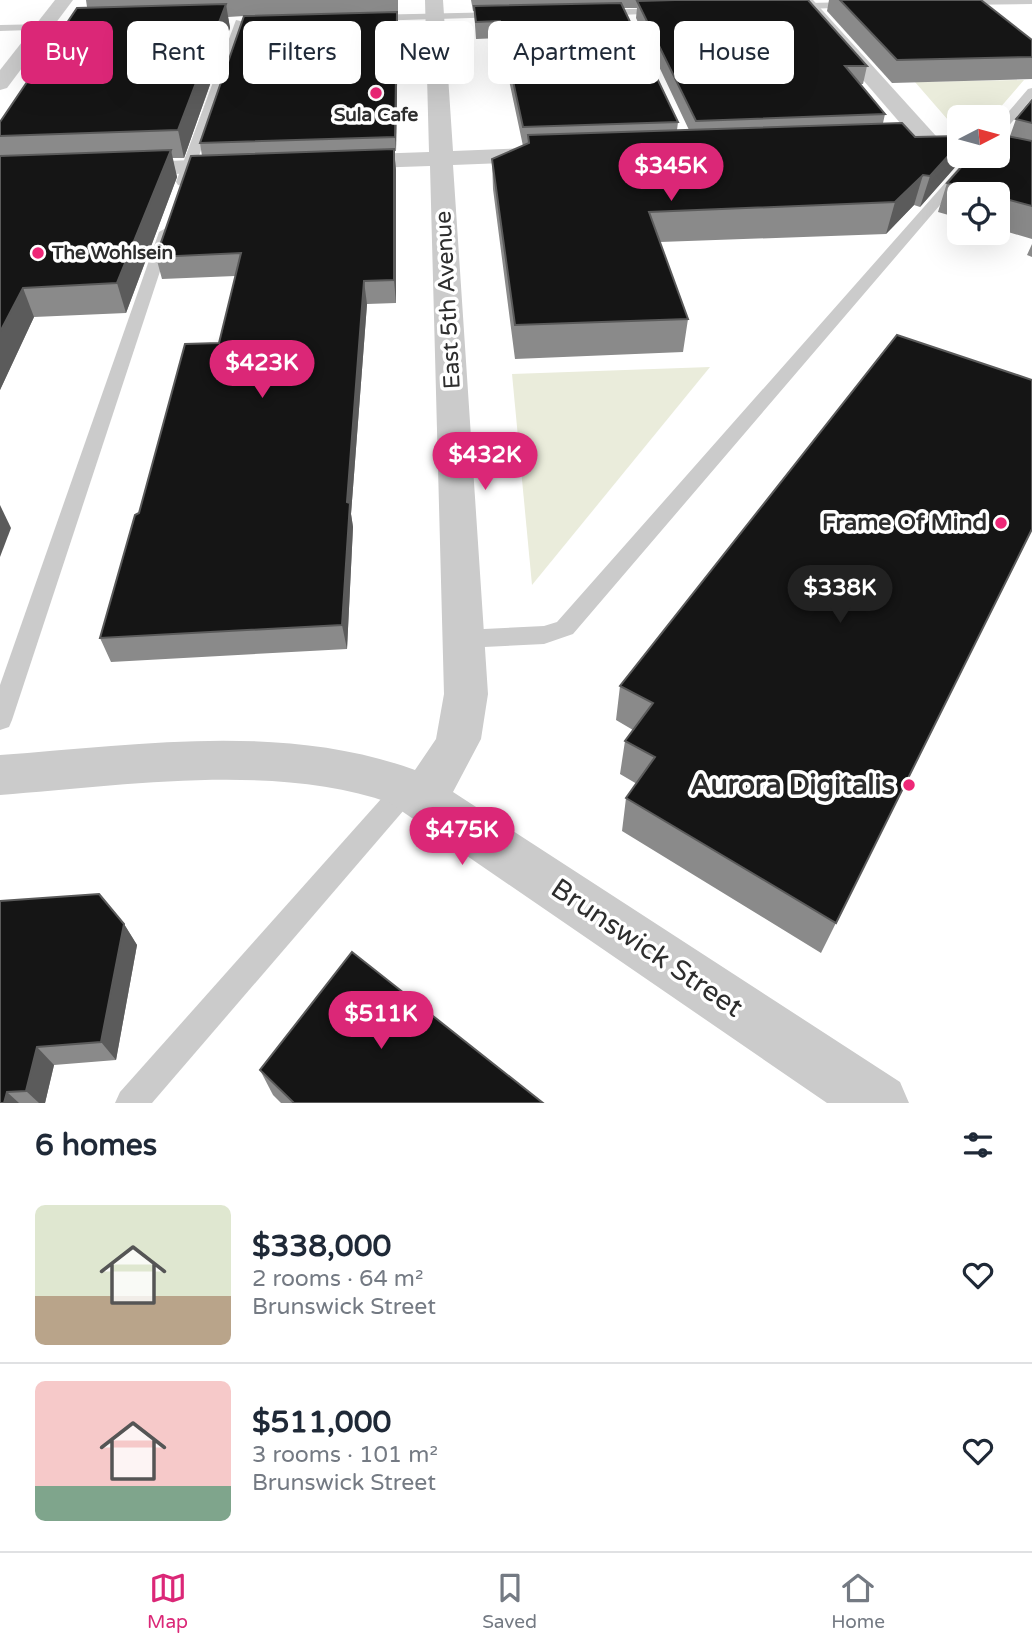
<!DOCTYPE html>
<meta charset="utf-8">
<style>
body{margin:0;font-family:"Varela Round",sans-serif;background:#f2f2f3;color:#1f2937;height:100vh;display:flex;flex-direction:column;font-size:26px;white-space:nowrap}
*{box-sizing:border-box;margin:0}
p{font-size:23px;color:#747a83}
.icon{flex:none;width:38px;height:38px;fill:none;stroke:currentColor;stroke-width:2;stroke-linecap:round;stroke-linejoin:round}
.map{position:relative;height:1103px;overflow:hidden}
.details{display:flex;flex-direction:column;background:#fff;flex:1}
.details>*{flex:none}
.top-card{position:absolute;left:21px;top:21px;width:990px;height:63px;display:flex;gap:14px}
.needle{width:46px;rotate:84deg}
.fabs{position:absolute;left:947px;top:105px;display:grid;gap:14px}
.fabs a{display:grid;place-items:center;width:63px;height:63px;border-radius:10px;background:#fff;box-shadow:0 7px 28px #0002;font-size:35px}
.price{position:absolute;translate:-50% -60px;padding:0 16px;border-radius:24px;background:#db2777;color:#fff;font-size:23px;line-height:46px;filter:drop-shadow(0 2px 4px #0008)}
.price::after{content:'';position:absolute;left:50%;top:42px;width:21px;height:16px;margin-left:-10px;background:inherit;clip-path:polygon(0 0,100% 0,50% 100%)}
.price.active{background:#222;color:#fff}
ul{padding:0;list-style:none}
li{display:flex;align-items:center;gap:21px;height:175px;padding:0 35px}
li+li{border-top:2px solid #e0e1e3}
li span{display:grid;place-items:center;flex:none;width:196px;height:140px;border-radius:10px;color:#555}
li>.icon{margin-inline-start:auto}
span .icon{width:84px;height:84px;fill:#fffc;stroke-width:1}
li b{font-size:30px}
h2{display:flex;justify-content:space-between;align-items:center;height:84px;padding:0 35px;font-size:30px}
.pill{padding:0 24px;border-radius:10px;background:#fff;box-shadow:0 7px 28px #0002;font-size:24px;line-height:63px}
.pill.active{background:#db2777;color:#fff}
.dock{display:flex;justify-content:space-around;align-items:center;height:98px;border-top:2px solid #e0e1e3;background:#fff;font-size:19px;color:#747a83}
.dock a{display:grid;justify-items:center;gap:4px}
.dock .active{color:#db2777}
.map>svg:first-child{display:block}
.green{fill:#eaecdb}
.lines{fill:none;stroke-linecap:round;stroke-linejoin:round}
.lane{fill:#cbcbcb;fill-rule:evenodd}
.street{fill:#cbcbcb;fill-rule:evenodd}
.wall{fill:#8a8a8a;fill-rule:evenodd}
.shaded-wall{fill:#5b5b5b}
.building{fill:#151515;stroke:#5b5b5b;stroke-width:2}
.poi-dot{fill:#ee2777;stroke:#fff;stroke-width:2.5}
.labels{text-anchor:middle;dominant-baseline:central;stroke-width:7;stroke-linejoin:round;paint-order:stroke}
.far-poi-label{font-size:19px;font-weight:bold;fill:#2e2e2e;stroke:#fff}
.street-label{font-size:23px;fill:#2e2e2e;stroke:#fff}
.poi-label{font-size:23px;font-weight:bold;fill:#2e2e2e;stroke:#fff;text-anchor:end}
.near-poi-label{font-size:28px;font-weight:bold;fill:#2e2e2e;stroke:#fff;text-anchor:end}
.near-street-label{font-size:28px;fill:#2e2e2e;stroke:#fff}
</style>
<div class="map">
<svg width="1032" height="1103" viewBox="0 0 1032 1103">
<rect width="100%" height="100%" fill="#fff"/>
<!-- green -->
<g class="green">
<polygon points="1024,80 992,117 959,117 959,124 948,120 915,82"/>
<polygon points="710,367 532,585 512,374"/>
</g>
<g class="lines">
<!-- lane -->
<g class="lane">
<polygon points="958,0 1032,0 1032,4 955,5 955,1"/>
<polygon points="855,2 860,5 858,7 808,9 803,6 808,3"/>
<polygon points="663,8 666,9 666,13 597,16 592,13 597,10"/>
<polygon points="502,12 505,13 505,17 369,21 364,18 369,15"/>
<polygon points="236,20 245,22 190,182 183,186 178,185 176,182"/>
<polygon points="96,23 96,27 92,28 0,31 0,25"/>
<polygon points="1032,88 1032,98 1002,134 998,135 998,124 1028,89"/>
<polygon points="969,156 982,156 573,634 544,644 463,648 455,645 452,639 455,633 463,630 544,626 557,622"/>
<polygon points="166,228 173,232 12,720 9,727 0,730 0,685 159,232"/>
<polygon points="407,777 416,780 420,788 416,796 152,1103 115,1103 120,1092 398,780"/>
</g>
<!-- street -->
<g class="street">
<polygon points="55,0 73,0 7,88 0,90 0,70"/>
<path d="M425 0H443L453 151 551 147 559 149 563 154 559 159 551 161 453 165 488 694 481 739 453 792 900 1082 909 1103H827L390 803C277 762 119 786 0 795V755C137 745 283 722 415 770L436 739 444 694 430 166 341 169 333 167 329 162 333 157 341 155 429 152Z"/>
<polygon points="794,0 813,0 936,136 939,141 936,146 920,146"/>
<polygon points="239,158 247,160 251,165 247,170 121,177 113,175 109,170 113,165 121,163"/>
</g>
</g>
<!-- wall -->
<g class="wall">
<polygon points="86,0 398,0 398,13 397,13 398,24 396,151 394,151 396,170 396,303 367,304 351,514 353,527 347,649 111,662 100,638 139,513 219,343 235,276 162,279 156,257 202,156 200,143 244,16 228,17 230,28 184,158 172,158 177,177 126,313 34,317 0,390 0,122 87,7"/>
<path d="M471 0H808L867 66 863 84H860L885 114 883 123 960 156 957 165 920 207 914 205 886 234 660 242 688 319 683 352 515 359 493 189 492 159 523 146 500 38 476 39 474 11H473ZM624 8H637L636 18 689 130H677L678 122Z"/>
<polygon points="829,0 981,0 1032,40 1032,79 892,83 827,11"/>
<polygon points="1032,100 1032,239 998,229 998,194 959,194 959,218 938,212 947,183 1010,136 1016,119"/>
<polygon points="1032,244 1032,257 1027,255"/>
<polygon points="1032,529 821,953 622,831 626,798 637,784 620,774 625,741 633,730 616,720 620,686"/>
<polygon points="0,901 124,924 137,945 116,1060 54,1065 45,1103 0,1103"/>
<polygon points="260,1070 543,1103 281,1103 273,1095"/>
</g>
<!-- shaded-wall -->
<g class="shaded-wall">
<polygon points="226,4 230,28 184,158 178,130"/>
<polygon points="397,12 398,24 396,151 395,137"/>
<polygon points="959,144 959,156 960,156 957,165 920,207 930,176"/>
<polygon points="394,149 396,170 396,303 394,280"/>
<polygon points="171,150 177,177 126,313 117,283"/>
<polygon points="923,175 914,205 886,234 895,202"/>
<polygon points="364,281 367,304 351,514 353,527 347,649 342,625 347,502"/>
<polygon points="23,288 34,317 0,390 0,332"/>
<polygon points="0,505 11,528 0,557"/>
<polygon points="124,924 137,945 116,1060 101,1042"/>
<polygon points="37,1047 54,1065 45,1103 39,1103 26,1091"/>
<polygon points="7,1092 19,1103 4,1103"/>
</g>
<!-- building -->
<g class="building">
<polygon points="675,0 808,0 867,66 845,66 885,114 696,121 637,1"/>
<polygon points="840,0 981,0 1032,40 1032,57 897,60"/>
<polygon points="621,3 678,122 523,127 500,21 476,22 474,6"/>
<polygon points="226,4 178,130 0,136 0,122 77,8"/>
<polygon points="397,12 395,137 200,143 244,16"/>
<polygon points="1032,100 1032,123 1016,119"/>
<polygon points="902,123 915,137 959,136 959,144 930,176 923,175 895,202 649,212 688,319 515,325 492,159 529,143 528,135"/>
<polygon points="998,135 1002,135 1032,141 1032,206 998,197 998,194 989,194 947,183 971,156 998,156"/>
<polygon points="394,149 394,280 364,281 347,502 350,503 342,625 100,638 135,515 139,513 185,344 219,343 241,253 156,257 191,156"/>
<polygon points="171,150 117,283 23,288 0,332 0,156"/>
<polygon points="897,335 1032,380 1032,529 836,923 626,798 655,757 625,741 653,703 620,686"/>
<polygon points="99,894 124,924 101,1042 37,1047 26,1091 7,1092 4,1103 0,1103 0,901"/>
<polygon points="352,952 543,1103 294,1103 260,1070"/>
</g>
<!-- markers -->
<g class="poi-dot">
<circle cx="376" cy="93" r="7"/>
<circle cx="38" cy="253" r="7"/>
<circle cx="1001" cy="523" r="7"/>
<circle cx="909" cy="785" r="7"/>
</g>
<g class="labels">
<!-- far-poi labels -->
<g class="far-poi-label">
<text x="376" y="115">Sula Cafe</text>
<text x="52" y="253" text-anchor="start">The Wohlsein</text>
</g>
<!-- street labels -->
<g class="street-label">
<text transform="translate(448 300) rotate(-93)">East 5th Avenue</text>
</g>
<!-- poi labels -->
<g class="poi-label">
<text x="987" y="523">Frame Of Mind</text>
</g>
<!-- near-poi labels -->
<g class="near-poi-label">
<text x="895" y="785">Aurora Digitalis</text>
</g>
<!-- near-street labels -->
<g class="near-street-label">
<text transform="translate(647 948) rotate(34)">Brunswick Street</text>
</g>
</g>
</svg>
<div class="fabs">
<a><svg class="needle" viewBox="-14 -14 28 28"><path d="M0-13l5 13h-10z" fill="#e53935"/><path d="M0 13l5-13h-10z" fill="#747a83"/></svg></a>
<a><svg class="icon" aria-label="locate" viewBox="0 0 24 24"><circle cx="12" cy="12" r="6"/><path d="M12 2v4M12 18v4M2 12h4M18 12h4"/></svg></a>
</div>
<b class="price" style="left:671px;top:203px">$345K</b>
<b class="price" style="left:262px;top:400px">$423K</b>
<b class="price" style="left:485px;top:492px">$432K</b>
<b class="price active" style="left:840px;top:625px">$338K</b>
<b class="price" style="left:462px;top:867px">$475K</b>
<b class="price" style="left:381px;top:1051px">$511K</b>
<div class="top-card">
<a class="pill active">Buy</a>
<a class="pill">Rent</a>
<a class="pill">Filters</a>
<a class="pill">New</a>
<a class="pill">Apartment</a>
<a class="pill">House</a>
</div>
</div>
<section class="details">
<h2>6 homes<svg class="icon" aria-label="filters" viewBox="0 0 24 24"><path d="M4 7h16M4 17h16"/><circle cx="9" cy="7" r="2"/><circle cx="15" cy="17" r="2"/></svg></h2>
<ul>
<li><span style="background:linear-gradient(#dfe7d0 65%,#b9a48a 0)"><svg class="icon" aria-label="home" viewBox="0 0 24 24"><path d="M3 11l9-7 9 7M6 9v11h12V9"/></svg></span><div><b>$338,000</b><p>2 rooms · 64 m²</p><p>Brunswick Street</p></div><svg class="icon" aria-label="heart" viewBox="0 0 24 24"><path d="M12 20l-8-8c-3-5 5-10 8-4 3-6 11-1 8 4z"/></svg></li>
<li><span style="background:linear-gradient(#f6c9c9 75%,#7fa58c 0)"><svg class="icon" aria-label="home" viewBox="0 0 24 24"><path d="M3 11l9-7 9 7M6 9v11h12V9"/></svg></span><div><b>$511,000</b><p>3 rooms · 101 m²</p><p>Brunswick Street</p></div><svg class="icon" aria-label="heart" viewBox="0 0 24 24"><path d="M12 20l-8-8c-3-5 5-10 8-4 3-6 11-1 8 4z"/></svg></li>
</ul>
</section>
<nav class="dock">
<a class="active"><svg class="icon" aria-label="map" viewBox="0 0 24 24"><path d="M3 6l6-2 6 2 6-2v14l-6 2-6-2-6 2zM9 4v14M15 6v14"/></svg>Map</a>
<a><svg class="icon" aria-label="saved" viewBox="0 0 24 24"><path d="M7 4h10v16l-5-4-5 4z"/></svg>Saved</a>
<a><svg class="icon" aria-label="home" viewBox="0 0 24 24"><path d="M3 11l9-7 9 7M6 9v11h12V9"/></svg>Home</a>
</nav>
